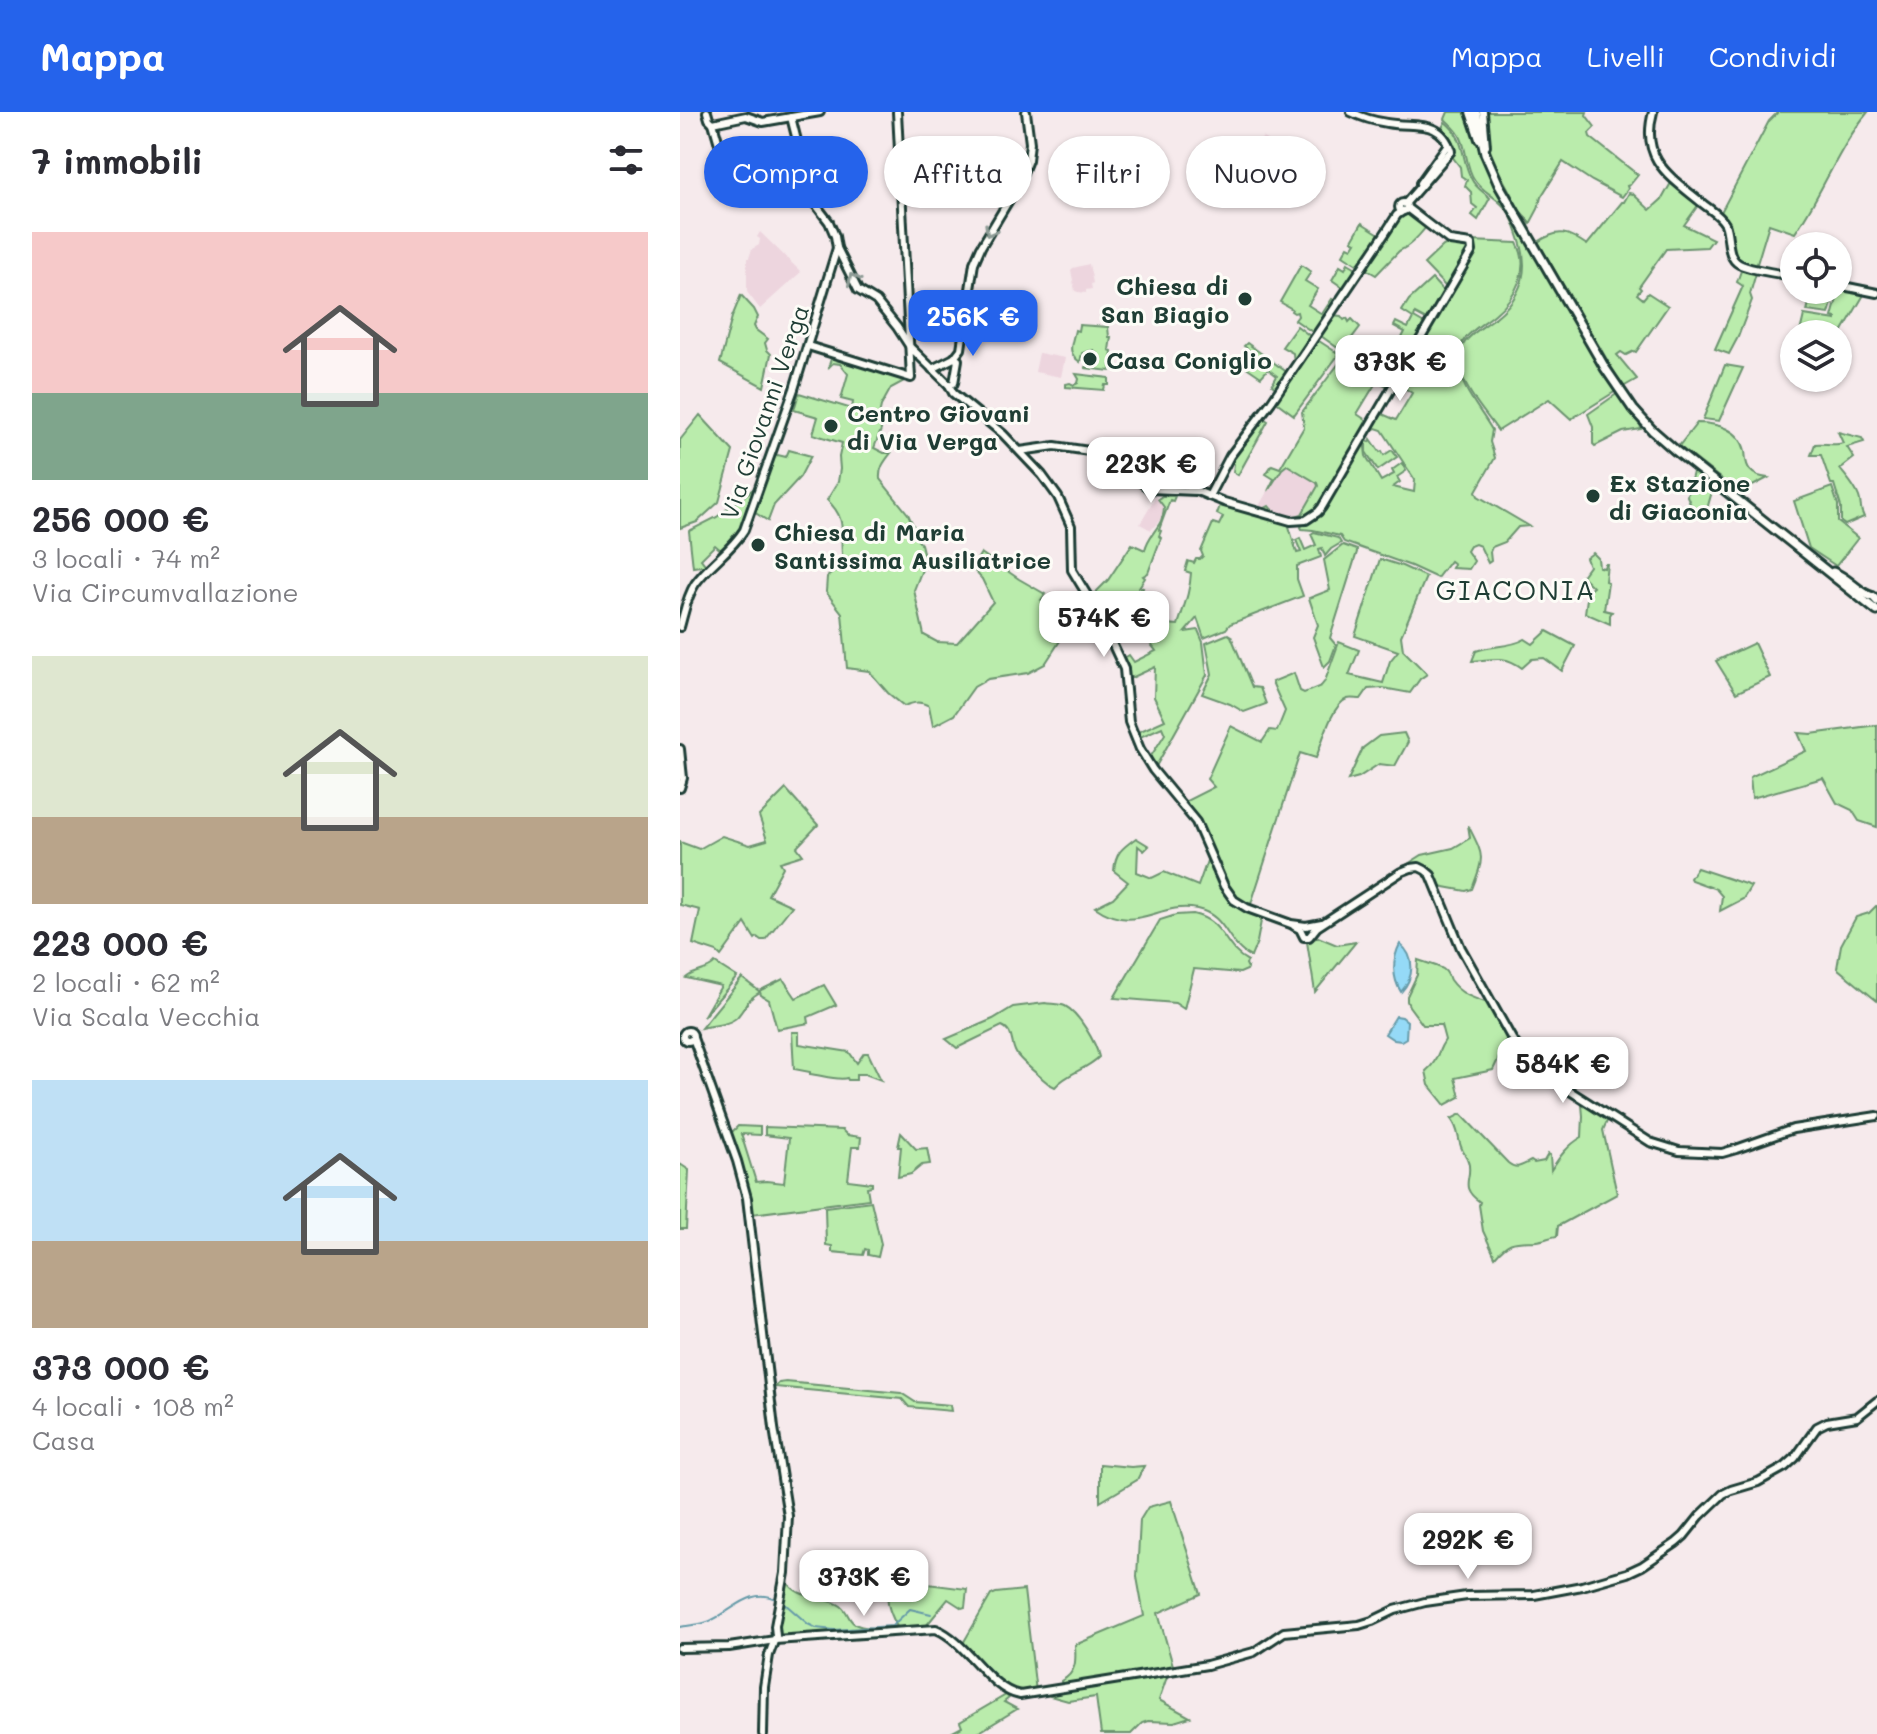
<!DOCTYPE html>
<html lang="it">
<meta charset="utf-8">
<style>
body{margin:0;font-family:Mali,sans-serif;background:#f2f2f3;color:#2b2b33;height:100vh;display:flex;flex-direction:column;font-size:30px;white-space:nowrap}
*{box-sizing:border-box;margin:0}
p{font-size:26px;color:#7c7c81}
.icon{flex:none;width:44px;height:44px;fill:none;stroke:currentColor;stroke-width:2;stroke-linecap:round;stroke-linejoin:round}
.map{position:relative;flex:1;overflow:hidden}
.details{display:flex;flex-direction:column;background:#fff;width:680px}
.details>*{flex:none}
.guide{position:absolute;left:24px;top:24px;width:760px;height:72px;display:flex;gap:16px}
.buttons{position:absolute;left:1100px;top:120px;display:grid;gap:16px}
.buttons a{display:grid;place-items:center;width:72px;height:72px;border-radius:50%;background:#fff;box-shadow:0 2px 6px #0004;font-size:40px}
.price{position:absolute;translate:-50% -68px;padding:0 18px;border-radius:16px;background:#fff;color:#222;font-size:26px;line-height:52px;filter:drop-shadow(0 2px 4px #0008)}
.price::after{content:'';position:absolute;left:50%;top:48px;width:24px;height:18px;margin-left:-12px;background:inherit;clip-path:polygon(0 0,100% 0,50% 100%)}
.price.on{background:#2563eb;color:#fff}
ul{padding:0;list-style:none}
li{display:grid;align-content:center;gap:16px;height:424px;padding:0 32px}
li span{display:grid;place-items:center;height:248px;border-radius:0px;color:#555}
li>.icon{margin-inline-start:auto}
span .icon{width:144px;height:144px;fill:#fffc;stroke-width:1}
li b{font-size:34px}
h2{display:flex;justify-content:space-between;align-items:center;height:96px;padding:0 32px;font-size:34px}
.tag{padding:0 28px;border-radius:36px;background:#fff;box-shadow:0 2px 6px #0004;font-size:28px;line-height:72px}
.tag.on{background:#2563eb;color:#fff}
header{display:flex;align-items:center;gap:48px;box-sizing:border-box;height:112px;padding:0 40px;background:#2563eb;color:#fff}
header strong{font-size:38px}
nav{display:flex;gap:44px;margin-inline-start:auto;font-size:28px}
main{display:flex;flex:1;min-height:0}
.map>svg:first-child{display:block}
.built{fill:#edd5de}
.green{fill:#baecac;stroke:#6c9470;stroke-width:2}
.water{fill:#95daf7;stroke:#669ba9;stroke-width:2}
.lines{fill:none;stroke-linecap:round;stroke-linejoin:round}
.stream{stroke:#669ba9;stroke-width:2}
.secondary-casing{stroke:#1f3d34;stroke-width:12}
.primary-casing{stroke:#1f3d34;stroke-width:13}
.secondary{stroke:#fdfcf7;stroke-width:6}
.primary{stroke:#fdfcf7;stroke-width:7}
.oneway{stroke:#8e9c96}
.poi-dot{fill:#1f3d34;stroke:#fdfcf7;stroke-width:3}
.labels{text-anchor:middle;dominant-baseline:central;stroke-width:6;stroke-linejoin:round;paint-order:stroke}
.poi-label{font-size:24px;font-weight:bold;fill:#1f3d34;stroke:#fdfcf7;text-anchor:start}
.street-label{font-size:24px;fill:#1f3d34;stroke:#fdfcf7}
.quarter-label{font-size:28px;letter-spacing:2px;fill:#1f3d34;stroke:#fdfcf7}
</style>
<header>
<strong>Mappa</strong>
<nav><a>Mappa</a><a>Livelli</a><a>Condividi</a></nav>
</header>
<main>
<section class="details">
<h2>7 immobili<svg class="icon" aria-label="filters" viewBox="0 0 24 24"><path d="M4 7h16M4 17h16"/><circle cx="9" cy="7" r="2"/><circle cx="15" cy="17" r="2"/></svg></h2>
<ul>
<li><span style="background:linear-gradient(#f6c9c9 65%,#7fa58c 0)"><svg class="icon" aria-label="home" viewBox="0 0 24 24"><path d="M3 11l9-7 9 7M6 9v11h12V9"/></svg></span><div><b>256 000 €</b><p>3 locali · 74 m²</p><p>Via Circumvallazione</p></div></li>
<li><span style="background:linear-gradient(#dfe7d0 65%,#b9a48a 0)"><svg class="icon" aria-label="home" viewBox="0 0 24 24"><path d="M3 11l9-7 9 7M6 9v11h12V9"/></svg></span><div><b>223 000 €</b><p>2 locali · 62 m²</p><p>Via Scala Vecchia</p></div></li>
<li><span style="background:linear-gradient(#bfe0f5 65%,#b9a48a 0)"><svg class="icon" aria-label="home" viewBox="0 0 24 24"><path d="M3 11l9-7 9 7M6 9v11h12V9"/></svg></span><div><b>373 000 €</b><p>4 locali · 108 m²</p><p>Casa</p></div></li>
</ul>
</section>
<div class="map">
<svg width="1197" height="1622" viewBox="0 0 1197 1622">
<rect width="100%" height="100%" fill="#f6eaec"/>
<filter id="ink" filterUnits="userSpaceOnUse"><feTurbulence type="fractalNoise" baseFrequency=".0125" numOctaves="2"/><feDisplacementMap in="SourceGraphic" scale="16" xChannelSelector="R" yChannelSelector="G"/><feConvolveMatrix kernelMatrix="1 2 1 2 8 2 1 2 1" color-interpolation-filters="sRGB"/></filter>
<g filter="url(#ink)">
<!-- built -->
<g class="built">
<polygon points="583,25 600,40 586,61 575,52 564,50"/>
<polygon points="80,120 121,160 80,197 67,180 67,146 69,146 72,137 79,133 80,127 77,125"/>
<polygon points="409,152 413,171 411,172 412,177 406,178 406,181 398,180 395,179 391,158 393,156"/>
<polygon points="676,229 706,246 696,264 666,247"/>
<polygon points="359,241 385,246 381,265 355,260"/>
<polygon points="612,335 660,360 640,394 616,407 583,399 579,394"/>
<polygon points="476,385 484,395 484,401 482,406 471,418 460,412"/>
</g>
<!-- green -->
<g class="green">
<path d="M768 0H789L803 39 866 159 936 279 891 307 869 287 818 319C806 302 784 277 780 257 775 227 797 220 816 205 841 185 850 160 840 129 837 120 834 109 829 101 820 86 803 81 794 67 786 55 787 39 781 26 778 18 771 13 765 7Z"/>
<polygon points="804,0 907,0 906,3 915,15 909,21 910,25 958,63 950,73 947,74 948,77 942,85 912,69 883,50 861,85 858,97 850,112 846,105 840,99 814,50 808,33"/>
<path d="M1098 0H1188C1158 36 1142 82 1115 121L1089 112 1076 155 1064 152 1056 146 1040 102 1089 9Z"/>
<path d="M765 10C787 27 780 47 792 68 796 76 804 80 810 86L798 108 792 103 797 96 792 92 791 80 785 74 787 68 781 64 780 55 771 43 774 38 761 18Z"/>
<path d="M992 69 1019 92 1004 113 1033 127 1027 135 986 137 959 175 961 177 957 182 963 187 968 181 988 194 956 240 954 239 946 243 941 240 937 243 957 267 943 275 858 130C879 116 888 120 907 133L942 90H944L949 81 953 82 970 98 982 87Z"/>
<path d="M728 101 746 115C739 124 729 135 719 139L696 163 684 156 718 106Z"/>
<polygon points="682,111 701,123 680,154 663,143 668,134 672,136 676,130 672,128"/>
<path d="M791 129 837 131C851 156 836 185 815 202 797 217 775 225 778 253 780 275 802 300 812 318L810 330 815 346 796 379 798 384 849 414 838 415 825 430 812 435 810 440 811 449 808 451 800 434 795 432 790 434 787 439 794 449 789 457 772 456 774 452 770 449 757 466 731 454 664 430 660 424 633 418 622 417 621 415 624 411 632 407 684 327 686 344 701 369 714 362 712 358 722 351 726 359 717 365 720 370 713 375 734 380 735 368 702 318 696 316 686 323 700 301 716 308 732 281 720 273 723 269 719 267 796 136 795 132Z"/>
<polygon points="767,132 787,134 789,138 767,176 744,152 763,134"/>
<polygon points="668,151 678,157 665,177 652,168 660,154 665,157"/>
<polygon points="621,153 631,160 625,169 638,177 628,193 642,202 652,187 656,190 635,219 631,219 615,208 618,204 617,200 614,201 611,199 612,197 600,190"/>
<polygon points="1062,156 1075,159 1076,161 1070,182 1072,188 1058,225 1049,242 1035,237 1063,174 1057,170"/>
<polygon points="752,167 765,181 748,209 735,202 734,206 746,213 727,245 715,239 725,220 714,214 716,210 728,216 733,206 722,199 729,188"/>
<polygon points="1160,176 1185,181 1158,227 1158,222 1120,220 1124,203 1156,208 1156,206 1152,205"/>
<polygon points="1132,179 1149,183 1155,180 1149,202 1127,199"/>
<polygon points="61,183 74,197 78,205 74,214 76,218 88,227 85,231 87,238 91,242 84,275 40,251 52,205"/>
<polygon points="652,203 661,204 664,208 667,206 669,210 672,207 680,215 662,239 641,224 641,220"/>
<path d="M399 213 428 215 429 225H431L429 238 432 239 430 259 405 256V255L419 253 417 242 414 238 402 241 400 250C386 240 392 233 395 218L398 219Z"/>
<polygon points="617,214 630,224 630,228 614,253 613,241 602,235"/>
<polygon points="639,229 659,242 614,303 595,289 634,231"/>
<polygon points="567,231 608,261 597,277 592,273 597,264 588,257 581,265 562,252 570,239 564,234"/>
<path d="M152 244 226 268 211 276 201 294 199 303 201 318 194 336 204 341H211C204 350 199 356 200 367L228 402 234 415 236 426 241 432 243 440V455L234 478 244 523 257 530 277 531 313 490 302 467 292 456 301 441 339 467 365 482 361 488 368 492 371 489 385 504 374 514 385 521 365 552 348 561 308 567 294 575 274 603 253 614 249 594C240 589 234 590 224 594L208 581 189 559 167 556 162 501 146 480 147 465 164 452C156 425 172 411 147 388L158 370 160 357 159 345 162 331 133 322 138 305 114 298 119 281 172 297 173 290 161 287 168 262 160 252 153 251 148 256Z"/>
<path d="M663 246 696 264 704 251 711 255 709 259 705 257 703 260 715 267 709 275 697 269 677 302 689 310 636 398C615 412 605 405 583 399V397L589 394C595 403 612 407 622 402L638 374 637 371 607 353 602 357 588 379 594 367 586 362 592 353 600 356 624 315 622 300Z"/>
<polygon points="1045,253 1063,256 1039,309 1023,307"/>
<polygon points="396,262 429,266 429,273 425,273 424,278 386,275 386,272 390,271 394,273 398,271 399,267"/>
<polygon points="938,281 960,310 961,317 943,320 915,334 913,332 913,315 908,302"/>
<polygon points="20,303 53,339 39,390 17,410 0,416 0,328"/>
<polygon points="582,305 588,309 558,363 553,360 554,352 550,349"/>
<path d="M1017 311C1037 311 1060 317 1065 339 1066 346 1065 352 1070 358 1075 364 1081 365 1088 366L1059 381 999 334Z"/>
<path d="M1158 320 1182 326 1184 330 1167 335 1174 346 1160 357C1166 365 1175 374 1179 385 1182 393 1179 397 1184 405L1165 413 1161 410V395L1154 372H1151L1141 343H1131L1135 332C1145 331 1155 334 1163 331Z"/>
<polygon points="691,327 700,340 702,339 704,343 712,338 717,345 698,358 686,340 686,329 690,330"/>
<polygon points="109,338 131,344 120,365 94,393 88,409 74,400 93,346 98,343 106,345"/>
<polygon points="458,346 479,348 485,350 489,349 484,356 474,353 468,361 475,367 474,370 457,357"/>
<polygon points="1013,360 1033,376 1027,397 1015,403 1007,384"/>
<path d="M77 374C67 401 63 418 43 440L35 433 21 447 27 455 25 456 20 454 13 455 9 419 37 405Z"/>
<polygon points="1152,375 1158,393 1158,410 1178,426 1156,454 1129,436 1114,389"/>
<path d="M482 384H495L493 389 490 388 479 418 481 419 479 424 481 426 468 461 463 464 465 466 459 475 463 476 460 484 471 490 463 489V492L472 493 487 512 498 513C504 494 510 480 511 461L505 459 508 449 514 451 516 447H520L523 444 521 439 533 411 539 413 543 405 537 402 541 391 608 411 617 441 621 440 616 428 620 426 625 438 636 433 631 422 634 420 658 426 661 431 651 437 645 444 642 436 639 437 641 445 617 454V467L623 484 550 512 546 517 524 526 517 506 505 520 518 518 523 530 527 563 475 656 468 646 471 644 485 622 482 615 458 626 456 621 485 608 474 585 475 555 449 567 443 547 449 543 454 550 476 539 452 508 439 486 434 488 430 493 440 508 441 513 431 521 416 494 413 483 428 468 452 432 465 438C468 421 484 415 484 395L478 387Z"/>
<polygon points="663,433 677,438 677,440 650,526 656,533 650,549 644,555 633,525 638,513 629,486 650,478 644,448"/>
<polygon points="913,441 918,446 919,455 924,456 925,452 927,452 925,469 928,470 924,498 932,500 930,503 930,512 905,501 908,479 913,475 902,464 909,454 906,446"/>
<path d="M700 447 722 454 746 465 721 524 723 538 747 562 740 567 730 581 703 576 688 577 681 587C677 587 670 586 667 587 652 592 642 631 636 646L620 641 570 795C542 779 540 754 527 727 520 714 513 702 504 690L534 675 527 667 551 614 582 630 590 618 597 619 605 599 592 570 614 561 620 579 624 581 641 574 645 569 659 530 679 538 669 563 703 571 710 549 718 539 675 524Z"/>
<path d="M867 519 895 534 882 559 864 546 852 547 842 556C823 542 813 548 792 549L796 539C812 533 830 536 845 527L853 532Z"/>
<polygon points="548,522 551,524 572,575 580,576 586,592 564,600 550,592 522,582 532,562 526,531"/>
<polygon points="1074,531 1090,565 1056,581 1036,549"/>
<polygon points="1197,613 1197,715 1179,709 1172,698 1157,691 1143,666 1072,686 1070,665 1126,639 1118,621 1131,622"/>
<polygon points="724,621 728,630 715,654 699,652 679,665 668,668 683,636 699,624"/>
<polygon points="106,677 138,713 117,735 123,743 100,750 103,755 88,783 112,794 85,828 81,828 77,825 75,827 65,811 41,844 37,840 13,832 20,798 0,793 0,730 19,737 42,724 70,733 87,728 79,704"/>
<path d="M788 713C804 745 805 743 792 777L786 779 759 774 734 753 720 757 742 743 773 736 790 726Z"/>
<path d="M456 726 469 734 464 739 458 734 457 760 472 766 484 760 518 774 528 746H530C544 780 545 791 582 804L577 830 571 845C547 834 547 803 517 797 478 789 456 824 415 795L433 786 448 770 434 759C435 741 442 736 456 726Z"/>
<polygon points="1017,756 1071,774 1063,787 1040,799 1042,784 1036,777 1011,768 1010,766"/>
<polygon points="1196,794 1197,794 1197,889 1157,856 1161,833 1176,805 1189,801"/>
<path d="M513 802C546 810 542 835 568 849L566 852 568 856 567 858 560 861 514 857 504 897 495 891 434 886 480 808 496 803Z"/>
<polygon points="638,825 657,833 676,830 635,880 627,830"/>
<path d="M738 848C746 851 756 853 763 857 769 861 767 862 770 868 780 882 792 886 808 891L828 925 820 938 821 941 813 958 775 966 780 985 765 993 749 973 746 959C759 948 756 941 765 928L761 913H743L729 894 727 889V884L737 863Z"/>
<path d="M35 851 57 865 23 905 41 874 6 866C14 858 28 860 35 851Z"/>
<path d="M62 866 79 879 103 867 116 886 144 873 156 893 128 905 129 911 97 917 89 888 81 883 80 880C65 889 68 892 58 904 51 913 33 913 21 916Z"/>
<path d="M365 891C370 892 380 892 385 894 399 901 416 931 419 945 406 958 387 961 375 975L369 972C362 966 339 948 336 941 330 930 334 919 322 914L277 936 266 927 313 907 333 895Z"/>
<path d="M112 920H119V932L169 940 177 951 184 941H188L201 968 185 962H176V968H168L167 966C159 969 140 963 130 962V960L114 957Z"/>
<path d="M905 991 928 1007 923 1018 937 1082 878 1114 877 1124C870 1125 864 1128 857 1129 835 1130 830 1127 815 1145L803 1119 799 1093 800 1090C777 1074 794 1066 788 1049 787 1044 783 1041 782 1037 777 1027 780 1018 771 1007L781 1002 828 1051C837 1058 841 1054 851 1049L854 1051 864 1049 868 1042 870 1043 871 1058C880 1044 888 1033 902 1025L903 1004 902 993Z"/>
<polygon points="58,1014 80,1015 80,1023 61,1022 76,1070 86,1069 104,1071 109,1026 85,1023 85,1015 162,1018 167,1023 181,1025 180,1035 172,1035 168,1068 192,1071 192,1074 187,1075 189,1087 72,1102 70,1085 51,1024 52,1020"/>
<polygon points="221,1021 236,1037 247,1036 250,1052 242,1053 231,1062 218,1065 221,1035 218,1035"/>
<polygon points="0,1052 9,1058 6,1117 0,1117"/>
<polygon points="191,1089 201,1132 198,1145 188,1143 188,1138 185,1137 183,1143 152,1140 152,1134 146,1133 145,1095"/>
<polygon points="106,1270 221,1281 235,1290 270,1293 271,1299 229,1295 222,1287 95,1275 99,1271"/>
<polygon points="420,1352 451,1355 464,1354 457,1368 420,1390"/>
<path d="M491 1389 521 1482 478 1501 494 1557 382 1576 381 1569C397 1561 396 1548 395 1533L464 1504 457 1465 460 1408 468 1395Z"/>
<path d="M209 1467 287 1477 285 1495 282 1496 268 1487 246 1514 218 1517C208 1497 205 1489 209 1467Z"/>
<path d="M107 1468C114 1488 148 1484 161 1494 169 1500 168 1510 177 1513 188 1518 203 1516 215 1517L104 1525 100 1523 97 1515Z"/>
<polygon points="344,1478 356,1580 342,1582 324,1574 282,1533 311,1483 316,1481"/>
<polygon points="488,1562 479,1588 510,1605 494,1610 468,1609 462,1611 451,1622 421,1622 416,1585 388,1589 370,1584 370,1582"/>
<polygon points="326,1583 329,1586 324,1590 337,1597 296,1622 269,1622 282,1615 280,1610"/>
</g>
<!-- water -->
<g class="water">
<path d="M720 832C736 845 734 866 721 880 712 866 712 847 720 832Z"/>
<polygon points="716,904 722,905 727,909 726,926 721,929 714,928 705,922"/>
</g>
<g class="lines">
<!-- stream -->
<g class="stream">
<polyline points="104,1491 128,1512 136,1516 154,1518 212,1514 230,1497 251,1502"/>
<path d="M0 1515C10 1513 23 1513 32 1508 54 1498 72 1474 97 1488"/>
<polyline points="285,1533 323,1571 332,1577"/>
</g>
<defs>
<g id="secondary">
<polyline points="27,0 29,7 33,11 39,32 54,54 125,85 136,93 149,110 155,124 157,136 178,178 196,189 217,215 230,235 269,273 273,281 323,322 362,363 378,385 391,414 392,458 418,501 444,557 449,610 460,637 473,658 516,710 544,774 554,788 567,796 611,812 626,814 642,811"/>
<path d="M671 0C683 6 694 9 707 11 734 16 761 6 771 39L725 92"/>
<polyline points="790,0 799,27"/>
<polyline points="803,0 806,34"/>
<path d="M973 0C960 47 989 64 1022 91 1029 97 1040 103 1045 112 1050 124 1046 145 1059 152 1070 158 1101 162 1114 164"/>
<polyline points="111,5 131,84 130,88"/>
<polyline points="33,11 66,4 83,10 140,0"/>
<polyline points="740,71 768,32"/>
<circle cx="723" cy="95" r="4"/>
<polyline points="1158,173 1197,181"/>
<polyline points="128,234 231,266 217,0"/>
<polyline points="274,246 281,237 294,151 301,135 338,73 348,48 350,31 346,0"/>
<polyline points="252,257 274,246 278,248 274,271 269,273"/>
<polyline points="340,339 375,334 423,341 470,377 517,379 544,390 611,409 626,408 638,400 642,395 792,139 791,132 770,129 727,96"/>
<polyline points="529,384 550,344 591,290 704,123 717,103 723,99"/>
<path d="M0 515C4 501 7 484 15 472 29 452 51 439 64 418L114 277 157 136"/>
<polyline points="0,637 3,666 0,676"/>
<polyline points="614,814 620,817 624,825 629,825 637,815 721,760 731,756 739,755 745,758 751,763 781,836 832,927 848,950 865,963 970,1030 999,1039 1042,1041 1056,1037 1113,1017 1197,1004"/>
<circle cx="8" cy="924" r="5"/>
<polyline points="13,926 57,1049 67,1086 94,1316 108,1404 105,1461 95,1514 96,1524 89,1543 84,1575 83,1622"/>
<path d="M0 1536 49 1535 95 1528 256 1517C288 1530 308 1577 340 1583L527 1553 574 1540 604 1520 679 1513 692 1509 715 1498 745 1490 787 1484 854 1483 902 1474 947 1461 962 1454 996 1431 1004 1424 1020 1404 1043 1382 1051 1378 1078 1370 1105 1355 1115 1346 1137 1315 1147 1310 1177 1305 1197 1289"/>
</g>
<g id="primary">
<polyline points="796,0 805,41 819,73 925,256 953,297 972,318 996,339 1197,499"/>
<path d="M1153 460C1166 465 1174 475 1186 482 1197 488 1188 480 1197 489"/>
</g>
</defs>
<!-- secondary casing -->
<use href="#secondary" class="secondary-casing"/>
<!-- primary casing -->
<use href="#primary" class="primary-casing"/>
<!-- secondary -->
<use href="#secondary" class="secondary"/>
<!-- primary -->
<use href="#primary" class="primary"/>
</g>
<!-- one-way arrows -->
<defs><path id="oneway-chevron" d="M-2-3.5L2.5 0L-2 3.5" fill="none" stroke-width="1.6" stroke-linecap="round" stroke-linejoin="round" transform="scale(2)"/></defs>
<g class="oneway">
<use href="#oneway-chevron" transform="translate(310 119) rotate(120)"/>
<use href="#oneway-chevron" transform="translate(173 167) rotate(-117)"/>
</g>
</g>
<!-- markers -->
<g class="poi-dot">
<circle cx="565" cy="187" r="8"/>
<circle cx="410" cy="247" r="8"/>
<circle cx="151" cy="314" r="8"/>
<circle cx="913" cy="384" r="8"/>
<circle cx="78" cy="433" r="8"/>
</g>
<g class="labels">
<!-- poi labels -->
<g class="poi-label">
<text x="549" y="173" text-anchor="end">Chiesa di<tspan x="549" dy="28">San Biagio</tspan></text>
<text x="426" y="247">Casa Coniglio</text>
<text x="167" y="300">Centro Giovani<tspan x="167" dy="28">di Via Verga</tspan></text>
<text x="929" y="370">Ex Stazione<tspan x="929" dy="28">di Giaconia</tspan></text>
<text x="94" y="419">Chiesa di Maria<tspan x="94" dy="28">Santissima Ausiliatrice</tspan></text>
</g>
<!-- street labels -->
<g class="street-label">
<text transform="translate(84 300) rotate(-71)">Via Giovanni Verga</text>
</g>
<!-- quarter labels -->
<g class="quarter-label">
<text x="836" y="477">GIACONIA</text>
</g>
</g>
</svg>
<div class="buttons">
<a><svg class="icon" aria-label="locate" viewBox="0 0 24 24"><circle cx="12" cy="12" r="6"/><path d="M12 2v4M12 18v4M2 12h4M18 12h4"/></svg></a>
<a><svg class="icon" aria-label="layers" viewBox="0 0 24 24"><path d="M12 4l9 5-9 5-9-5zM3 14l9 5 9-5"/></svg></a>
</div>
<b class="price on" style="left:293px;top:246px">256K €</b>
<b class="price" style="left:720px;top:291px">373K €</b>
<b class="price" style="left:471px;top:393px">223K €</b>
<b class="price" style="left:424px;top:547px">574K €</b>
<b class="price" style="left:883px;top:993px">584K €</b>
<b class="price" style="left:788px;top:1469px">292K €</b>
<b class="price" style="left:184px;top:1506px">373K €</b>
<div class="guide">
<a class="tag on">Compra</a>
<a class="tag">Affitta</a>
<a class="tag">Filtri</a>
<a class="tag">Nuovo</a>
</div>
</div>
</main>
